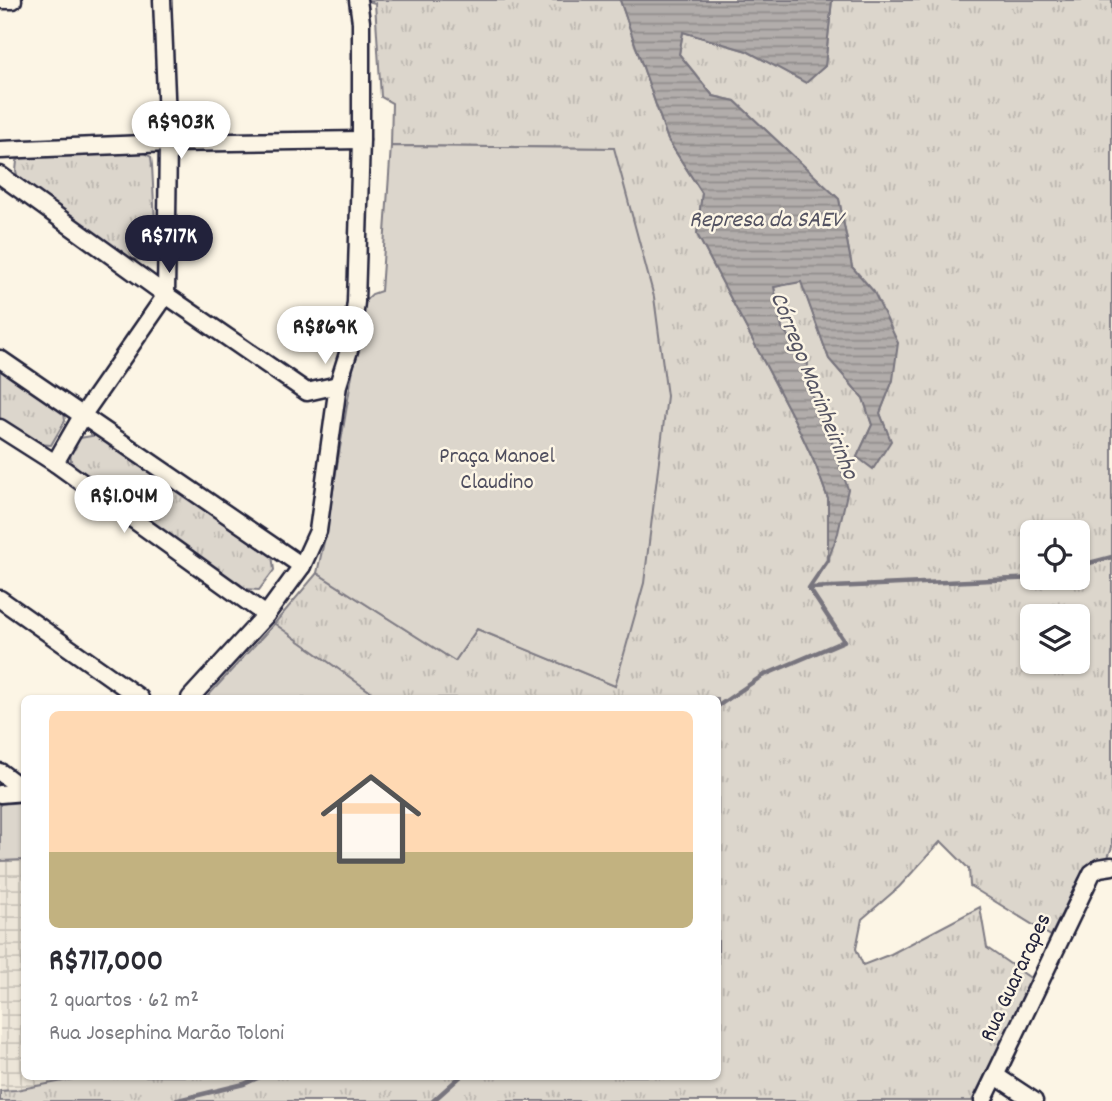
<!DOCTYPE html>
<html lang="pt">
<meta charset="utf-8">
<style>
body{margin:0;font-family:Dekko,sans-serif;background:#f2f2f3;color:#2b2b33;height:100vh;display:flex;flex-direction:column;font-size:26px;white-space:nowrap}
*{box-sizing:border-box;margin:0}
p{font-size:23px;color:#7c7c81}
.icon{flex:none;width:38px;height:38px;fill:none;stroke:currentColor;stroke-width:2;stroke-linecap:round;stroke-linejoin:round}
.map{position:relative;flex:1;overflow:hidden}
.panel{position:absolute;left:21px;top:695px;width:700px;height:385px;display:flex;flex-direction:column;background:#fff;border-radius:10px;box-shadow:0 2px 5px #0004}
.panel>*{flex:none}
.tools{position:absolute;left:1020px;top:520px;display:grid;gap:14px}
.tools a{display:grid;place-items:center;width:70px;height:70px;border-radius:10px;background:#fff;box-shadow:0 2px 5px #0004;font-size:35px}
.price{position:absolute;translate:-50% -60px;padding:0 16px;border-radius:24px;background:#fff;color:#222;font-size:23px;line-height:46px;filter:drop-shadow(0 2px 4px #0008)}
.price::after{content:'';position:absolute;left:50%;top:42px;width:21px;height:16px;margin-left:-10px;background:inherit;clip-path:polygon(0 0,100% 0,50% 100%)}
.price.current{background:#22223b;color:#fff}
ul{padding:0;list-style:none}
li{display:grid;align-content:center;gap:14px;height:371px;padding:0 28px}
li span{display:grid;place-items:center;height:217px;border-radius:10px;color:#555}
li>.icon{margin-inline-start:auto}
span .icon{width:126px;height:126px;fill:#fffc;stroke-width:1}
li b{font-size:30px}
.map>svg:first-child{display:block}
.industrial{fill:url(#industrial-grid)}
.grass{fill:url(#grass-tufts);stroke:#7f7c84;stroke-width:2;fill-rule:evenodd}
.park{fill:#dcd6cc;stroke:#7f7c84;stroke-width:2}
.water{fill:url(#water-rules);stroke:#78757e;stroke-width:2}
.lines{fill:none;stroke-linecap:round;stroke-linejoin:round}
.stream{stroke:#78757e;stroke-width:4.5}
.minor-casing{stroke:#22223b;stroke-width:21}
.minor{stroke:#fcf5e5;stroke-width:16}
.labels{text-anchor:middle;dominant-baseline:central;stroke-width:5;stroke-linejoin:round;paint-order:stroke}
.park-label{font-size:23px;fill:#504f5f;stroke:#fcf5e5}
.street-label{font-size:23px;fill:#22223b;stroke:#fcf5e5}
.water-label{font-size:24px;font-style:italic;fill:#545362;stroke:#fcf5e5}
</style>
<div class="map">
<svg width="1112" height="1101" viewBox="0 0 1112 1101">
<defs>
<pattern id="industrial-grid" width="8" height="8" patternUnits="userSpaceOnUse" patternTransform="scale(1.75)"><rect width="8" height="8" fill="#ece5d8"/><path d="M0 4h8M4 0v8" fill="none" stroke="#cac4ba"/></pattern>
<pattern id="grass-tufts" width="24" height="20" patternUnits="userSpaceOnUse" patternTransform="scale(1.75)"><rect width="24" height="20" fill="#dcd6cc"/><path d="M3 7l-1-3M5 7V3M7 7l1-3M15 17l-1-3M17 17v-4M19 17l1-3" fill="none" stroke="#bcb7b0"/></pattern>
<pattern id="water-rules" width="6" height="5" patternUnits="userSpaceOnUse" patternTransform="scale(1.75)"><rect width="6" height="5" fill="#b2adab"/><path d="M0 2.5h6" fill="none" stroke="#908c8c"/></pattern>
</defs>
<rect width="100%" height="100%" fill="#fcf5e5"/>
<filter id="ink" filterUnits="userSpaceOnUse"><feTurbulence type="fractalNoise" baseFrequency=".0143" numOctaves="2"/><feDisplacementMap in="SourceGraphic" scale="14" xChannelSelector="R" yChannelSelector="G"/><feConvolveMatrix kernelMatrix="1 2 1 2 8 2 1 2 1" color-interpolation-filters="sRGB"/></filter>
<g filter="url(#ink)">
<!-- industrial -->
<polygon class="industrial" points="24,860 24,1076 89,1076 16,1090 0,1091 0,861"/>
<!-- grass -->
<g class="grass">
<path d="M364 0H620L668 140 702 193 697 234 796 423 816 466 828 499V557V430L806 382 808 361 782 328 774 287 801 281 829 359 863 398 872 425 857 457 890 441 880 413 893 380 874 292 852 267 839 199 735 101 713 96 679 54 683 32 747 51 806 82 825 66 832 0H1112V847L1108 857 1093 861 1079 878 1051 936 970 886 969 869 941 841 899 887 862 919 856 949 863 965 891 954 980 907 987 948 1032 979 972 1101H0V1091L16 1090 89 1076H718V698H379L274 624 317 573 455 661 477 629 615 686 614 148 391 146 392 103 381 97 375 3ZM1032 532H1078V578H1032ZM1032 616H1078V662H1032Z"/>
<polygon points="142,152 151,157 152,165 156,244 153,255 144,260 131,259 19,182 16,171 17,161 25,155"/>
<polygon points="0,367 64,413 65,421 51,445 38,444 0,418"/>
<polygon points="97,435 272,555 274,570 259,590 244,589 72,467 70,454 80,438"/>
</g>
<!-- park -->
<g class="park">
<polygon points="391,146 614,148 654,297 667,396 644,583 615,686 477,629 455,661 317,573 326,533 364,302 372,294 381,291"/>
<polygon points="274,624 275,624 379,698 206,698"/>
<polygon points="24,802 24,860 0,861 0,804"/>
</g>
<!-- water -->
<polygon class="water" points="620,0 832,0 825,66 806,83 747,51 683,32 679,54 713,96 735,101 839,199 852,267 874,292 898,343 893,380 880,413 891,441 873,469 857,457 872,425 863,398 829,359 801,282 774,287 782,328 808,361 806,382 828,430 848,489 838,533 828,560 828,499 816,466 796,423 697,234 702,193 668,140"/>
<g class="lines">
<!-- stream -->
<g class="stream">
<polyline points="1078,566 1112,557"/>
<polyline points="810,588 1036,578"/>
<polyline points="718,706 762,676 844,641 809,588 828,560 828,556"/>
<polyline points="174,1101 244,1084 262,1076"/>
<polyline points="433,1101 461,1076"/>
</g>
<defs>
<g id="minor">
<polyline points="0,0 13,0"/>
<polyline points="0,150 168,143 361,140"/>
<polyline points="0,175 166,295 307,392 338,385"/>
<polyline points="0,359 302,566"/>
<polyline points="0,428 55,463 266,615"/>
<polyline points="55,463 82,416 166,295 168,143 162,0"/>
<polyline points="0,599 140,698"/>
<polyline points="190,698 266,615 302,566 318,531 338,385 351,344 356,302 361,140 361,22 358,0"/>
<polyline points="0,772 24,790"/>
<polyline points="0,794 24,792"/>
<polyline points="996,1076 1034,1101"/>
<polyline points="983,1101 1092,873 1099,868 1112,866"/>
</g>
</defs>
<!-- minor casing -->
<use href="#minor" class="minor-casing"/>
<!-- minor -->
<use href="#minor" class="minor"/>
</g>
</g>
<g class="labels">
<!-- park labels -->
<g class="park-label">
<text x="497" y="457">Praça Manoel<tspan x="497" dy="26">Claudino</tspan></text>
</g>
<!-- street labels -->
<g class="street-label">
<text transform="translate(1017 978) rotate(-65)">Rua Guararapes</text>
</g>
<!-- water labels -->
<g class="water-label">
<text x="766" y="221">Represa da SAEV</text>
<text transform="translate(813 386) rotate(68)">Córrego Marinheirinho</text>
</g>
</g>
</svg>
<div class="tools">
<a><svg class="icon" aria-label="locate" viewBox="0 0 24 24"><circle cx="12" cy="12" r="6"/><path d="M12 2v4M12 18v4M2 12h4M18 12h4"/></svg></a>
<a><svg class="icon" aria-label="layers" viewBox="0 0 24 24"><path d="M12 4l9 5-9 5-9-5zM3 14l9 5 9-5"/></svg></a>
</div>
<b class="price" style="left:181px;top:161px">R$903K</b>
<b class="price current" style="left:169px;top:275px">R$717K</b>
<b class="price" style="left:325px;top:366px">R$869K</b>
<b class="price" style="left:124px;top:535px">R$1.04M</b>
<section class="panel">
<ul>
<li><span style="background:linear-gradient(#ffd9b3 65%,#c2b280 0)"><svg class="icon" aria-label="home" viewBox="0 0 24 24"><path d="M3 11l9-7 9 7M6 9v11h12V9"/></svg></span><div><b>R$717,000</b><p>2 quartos · 62 m²</p><p>Rua Josephina Marão Toloni</p></div></li>
</ul>
</section>
</div>
